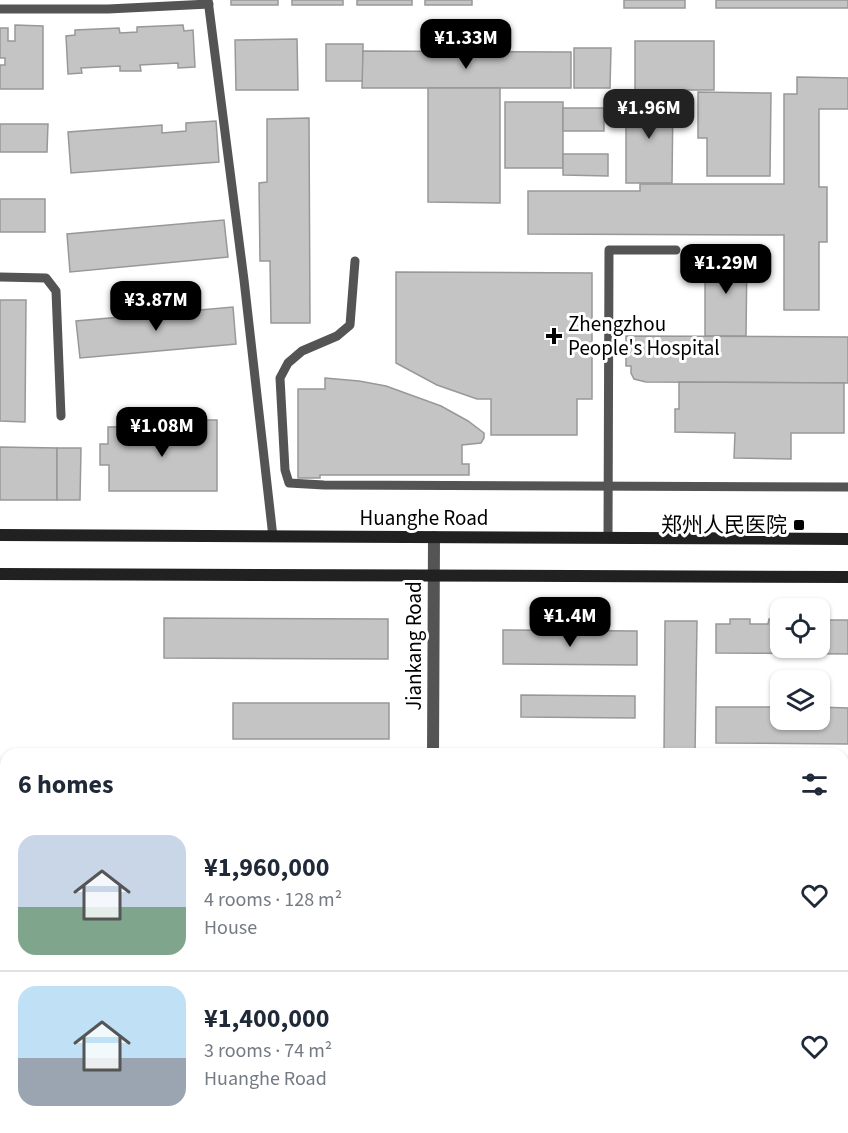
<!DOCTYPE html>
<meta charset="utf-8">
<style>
body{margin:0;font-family:"Source Sans 3","Noto Sans SC",sans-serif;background:#f2f2f3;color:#1f2937;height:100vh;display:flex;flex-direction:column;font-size:22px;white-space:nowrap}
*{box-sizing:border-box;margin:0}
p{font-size:20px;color:#747a83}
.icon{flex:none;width:33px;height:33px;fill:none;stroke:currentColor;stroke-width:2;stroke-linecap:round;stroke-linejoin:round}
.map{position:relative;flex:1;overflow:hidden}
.sheet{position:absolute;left:0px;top:748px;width:849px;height:386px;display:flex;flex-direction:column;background:#fff;border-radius:18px 18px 0 0;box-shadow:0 2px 4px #0004}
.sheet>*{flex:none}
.fabs{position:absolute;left:770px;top:598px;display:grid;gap:12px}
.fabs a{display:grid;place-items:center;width:60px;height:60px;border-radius:12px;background:#fff;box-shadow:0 2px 4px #0004;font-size:30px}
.price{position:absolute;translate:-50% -51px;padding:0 14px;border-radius:12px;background:#000;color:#fff;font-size:20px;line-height:39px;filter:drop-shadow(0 2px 3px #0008)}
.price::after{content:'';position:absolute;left:50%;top:36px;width:18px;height:14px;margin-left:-9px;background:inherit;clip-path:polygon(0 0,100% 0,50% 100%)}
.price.current{background:#222;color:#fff}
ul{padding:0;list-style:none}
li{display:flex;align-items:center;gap:18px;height:150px;padding:0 18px}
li+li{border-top:2px solid #e0e1e3}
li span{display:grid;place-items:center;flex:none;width:168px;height:120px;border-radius:18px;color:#555}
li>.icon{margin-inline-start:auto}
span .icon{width:72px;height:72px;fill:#fffc;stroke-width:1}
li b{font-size:26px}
h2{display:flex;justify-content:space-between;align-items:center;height:72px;padding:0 18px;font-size:26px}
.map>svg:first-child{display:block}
.building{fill:#c4c4c4;stroke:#989898;stroke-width:1.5}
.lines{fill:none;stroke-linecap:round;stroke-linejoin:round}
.lane{stroke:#545454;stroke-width:9}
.street{stroke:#545454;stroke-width:12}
.secondary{stroke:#212121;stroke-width:12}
.poi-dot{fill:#000;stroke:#fff;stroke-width:2}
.labels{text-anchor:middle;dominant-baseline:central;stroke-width:6;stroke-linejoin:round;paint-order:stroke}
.poi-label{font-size:21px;fill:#000;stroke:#fff;text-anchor:start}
.street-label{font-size:21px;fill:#000;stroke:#fff}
</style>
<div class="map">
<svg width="848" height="1133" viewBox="0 0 848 1133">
<rect width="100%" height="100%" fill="#fff"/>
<!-- building -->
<g class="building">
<rect x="231" y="0" width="47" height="5"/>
<rect x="292" y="0" width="51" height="5"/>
<rect x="357" y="0" width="55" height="5"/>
<rect x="425" y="0" width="47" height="5"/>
<rect x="624" y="0" width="61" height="8"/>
<rect x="716" y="0" width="132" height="8"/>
<polygon points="15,25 43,26 43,89 0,89 0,65 5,65 5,58 0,58 0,28 8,28 8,41 15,41"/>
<polygon points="183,25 184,31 193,30 195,67 178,68 178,63 140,65 141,71 120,71 120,66 81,68 82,73 68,74 66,36 75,35 75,30 119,28 120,33 137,32 137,27"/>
<polygon points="297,39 298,90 236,90 235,40"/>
<rect x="635" y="41" width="79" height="49"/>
<rect x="326" y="44" width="37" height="37"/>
<polygon points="574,48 611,48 610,88 574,88"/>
<polygon points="363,51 571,52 571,88 362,88"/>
<polygon points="797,77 848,78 848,109 819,109 819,187 827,187 827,242 819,242 819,310 784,310 784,235 528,234 528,191 640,191 640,184 784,184 784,94 797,94"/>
<polygon points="428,88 500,88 500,203 428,202"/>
<polygon points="698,92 771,93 770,176 707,176 707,138 698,138"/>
<polygon points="626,97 673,98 672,183 626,183"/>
<rect x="505" y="102" width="58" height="66"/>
<rect x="563" y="108" width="41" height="23"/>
<polygon points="309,118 310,323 271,323 270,261 260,261 259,183 267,182 267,119"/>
<polygon points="216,121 219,162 71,173 68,132 162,125 162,133 186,131 186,123"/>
<polygon points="0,124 48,124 47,152 0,152"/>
<polygon points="563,154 608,154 608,176 563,175"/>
<rect x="0" y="199" width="45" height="33"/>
<polygon points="224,220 228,257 70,272 67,234"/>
<polygon points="705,255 747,255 746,336 705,336"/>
<polygon points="396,272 592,273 592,399 577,399 577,435 491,435 491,399 477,399 437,385 396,363"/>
<polygon points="0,300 26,300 25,422 0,421"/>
<polygon points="233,307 236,344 80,358 76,321"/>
<polygon points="626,336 848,337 848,383 646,382 634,379 631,373 631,366 626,366"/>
<polygon points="325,378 359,381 386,386 441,406 468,421 484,433 484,438 481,443 462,445 462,464 469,464 469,475 320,475 320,478 298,478 298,389 325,389"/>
<polygon points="679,382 844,383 844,433 791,433 791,459 734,458 735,433 675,432 675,409 679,409"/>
<polygon points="201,420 217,420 217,491 109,491 109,465 100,465 100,444 108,444 108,427 201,426"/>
<polygon points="0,447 57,448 57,500 0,500"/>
<polygon points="57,448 81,448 80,500 57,500"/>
<polygon points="164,618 388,619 388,659 164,658"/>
<polygon points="730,619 750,619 750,624 768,624 769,619 780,619 780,648 819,648 819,624 825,624 825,620 848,620 848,654 716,653 716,624 730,624"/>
<polygon points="665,621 697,621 695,754 664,754"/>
<polygon points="503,630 637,631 637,665 503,664"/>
<polygon points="521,695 635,696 635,718 521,717"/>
<rect x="233" y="703" width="156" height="36"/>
<polygon points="716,707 780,707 780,720 819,720 819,707 848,708 848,744 716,743"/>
<polygon points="518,750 634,751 634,754 518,754"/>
<rect x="843" y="787" width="5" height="56"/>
<rect x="0" y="816" width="6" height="36"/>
<rect x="0" y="924" width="6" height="44"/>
<rect x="0" y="1029" width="6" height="45"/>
<rect x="843" y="1055" width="5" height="44"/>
<rect x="266" y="1128" width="110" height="5"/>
<rect x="283" y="1128" width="53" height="5"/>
<polygon points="495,1128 572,1128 571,1133 495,1133"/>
<rect x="626" y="1128" width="34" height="5"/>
</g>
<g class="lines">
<!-- lane -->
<g class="lane">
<polyline points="208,0 244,280 273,537"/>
<polyline points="0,9 108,9 209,4"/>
<polyline points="355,261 350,325 337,336 302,351 288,363 280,378 285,470 289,483 324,485 848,487"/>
<polyline points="0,277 46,278 56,291 61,416"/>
<polyline points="608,538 609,250 676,250"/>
<polyline points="0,1116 6,1116"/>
<polyline points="225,1128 228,1133"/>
</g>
<!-- street -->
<g class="street">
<polyline points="433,754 434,537"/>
<polyline points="433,1133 433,1128"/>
</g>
<!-- secondary -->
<g class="secondary">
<polyline points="0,535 848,539"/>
<polyline points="0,574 848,577"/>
</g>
</g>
<!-- markers -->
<g class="poi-dot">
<path d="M551 327h6v6h6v6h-6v6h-6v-6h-6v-6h6z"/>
<rect x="793" y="519" width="12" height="12" rx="3"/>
</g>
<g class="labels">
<!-- poi labels -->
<g class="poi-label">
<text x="568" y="324">Zhengzhou<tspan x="568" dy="24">People's Hospital</tspan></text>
<text x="787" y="525" text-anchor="end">郑州人民医院</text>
</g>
<!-- street labels -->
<g class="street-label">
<text x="424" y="518">Huanghe Road</text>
<text transform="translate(414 646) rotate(-90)">Jiankang Road</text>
</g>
</g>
</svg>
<div class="fabs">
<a><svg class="icon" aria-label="locate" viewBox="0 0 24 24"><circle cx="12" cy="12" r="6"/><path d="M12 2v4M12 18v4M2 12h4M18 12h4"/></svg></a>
<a><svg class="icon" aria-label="layers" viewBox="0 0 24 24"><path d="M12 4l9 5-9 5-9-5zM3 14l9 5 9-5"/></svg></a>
</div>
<b class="price" style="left:466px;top:70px">¥1.33M</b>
<b class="price current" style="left:649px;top:140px">¥1.96M</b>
<b class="price" style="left:726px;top:295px">¥1.29M</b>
<b class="price" style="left:156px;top:332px">¥3.87M</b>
<b class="price" style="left:162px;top:458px">¥1.08M</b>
<b class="price" style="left:570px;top:648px">¥1.4M</b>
<section class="sheet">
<h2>6 homes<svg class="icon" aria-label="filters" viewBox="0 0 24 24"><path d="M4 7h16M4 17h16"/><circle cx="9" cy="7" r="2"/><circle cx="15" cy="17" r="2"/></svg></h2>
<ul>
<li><span style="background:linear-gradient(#c9d6e8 60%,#7fa58c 0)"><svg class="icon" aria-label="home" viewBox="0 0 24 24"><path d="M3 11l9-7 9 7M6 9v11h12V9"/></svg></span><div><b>¥1,960,000</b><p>4 rooms · 128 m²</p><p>House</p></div><svg class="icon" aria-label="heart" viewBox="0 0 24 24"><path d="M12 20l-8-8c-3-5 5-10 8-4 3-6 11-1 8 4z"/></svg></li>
<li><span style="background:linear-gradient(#bfe0f5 60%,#9aa5b1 0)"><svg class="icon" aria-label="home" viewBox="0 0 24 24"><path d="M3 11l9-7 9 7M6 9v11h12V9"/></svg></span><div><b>¥1,400,000</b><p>3 rooms · 74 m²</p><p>Huanghe Road</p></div><svg class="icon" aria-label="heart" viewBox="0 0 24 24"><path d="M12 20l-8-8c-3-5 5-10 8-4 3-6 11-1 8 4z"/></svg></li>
</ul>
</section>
</div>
